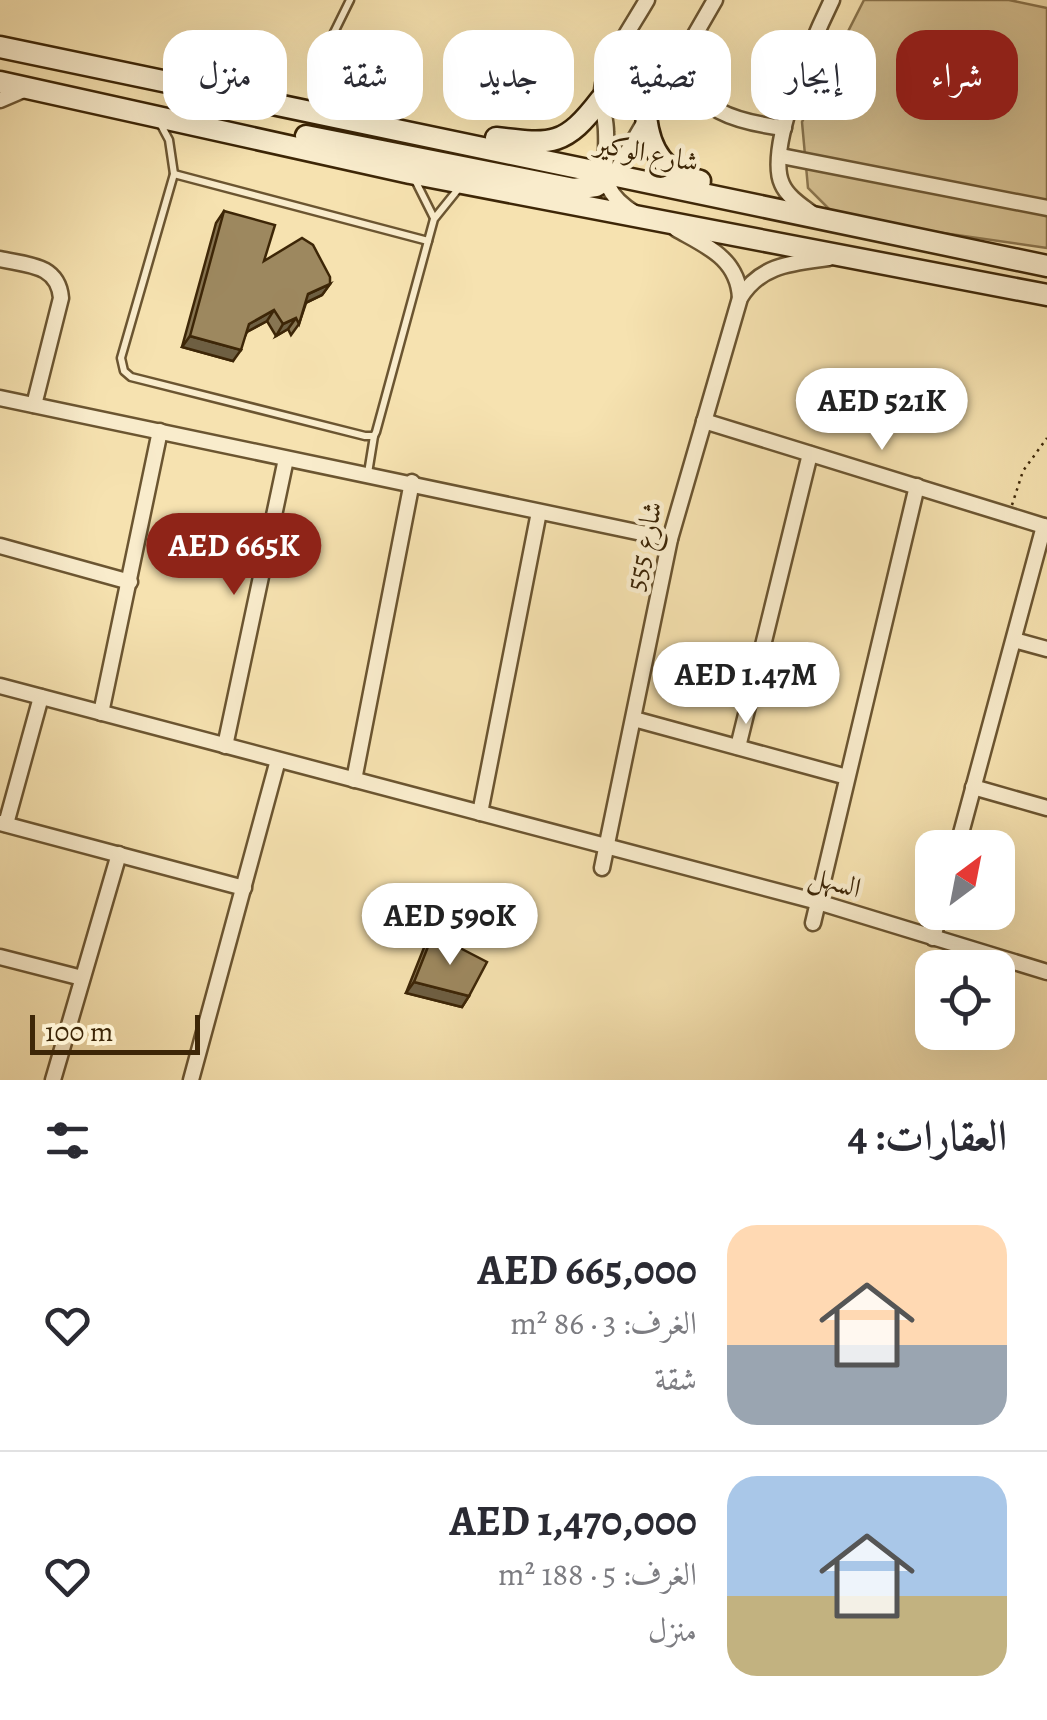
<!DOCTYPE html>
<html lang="ar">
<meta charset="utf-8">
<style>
body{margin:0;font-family:Alegreya,Amiri,serif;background:#f2f2f3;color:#2b2b33;direction:rtl;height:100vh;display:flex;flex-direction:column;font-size:38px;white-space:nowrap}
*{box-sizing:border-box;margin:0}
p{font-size:32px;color:#7c7c81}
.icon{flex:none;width:55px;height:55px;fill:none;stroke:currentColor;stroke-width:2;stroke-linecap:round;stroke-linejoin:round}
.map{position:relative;height:1080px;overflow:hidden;direction:ltr}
.side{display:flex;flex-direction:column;background:#fff;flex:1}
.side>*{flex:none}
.guide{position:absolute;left:30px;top:30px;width:988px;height:90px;direction:rtl;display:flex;gap:20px}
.needle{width:65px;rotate:32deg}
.fabs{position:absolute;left:915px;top:830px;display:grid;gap:20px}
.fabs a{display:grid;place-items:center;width:100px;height:100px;border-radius:20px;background:#fff;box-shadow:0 10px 40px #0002;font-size:50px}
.scale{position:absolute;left:30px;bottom:25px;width:170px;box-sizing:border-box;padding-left:10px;border:5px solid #3d2607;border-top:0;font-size:28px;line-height:35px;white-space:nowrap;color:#3d2607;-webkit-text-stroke:8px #f9eccc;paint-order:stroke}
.price{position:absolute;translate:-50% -85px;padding:0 22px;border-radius:35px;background:#fff;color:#222;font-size:32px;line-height:65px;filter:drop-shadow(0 2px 5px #0008)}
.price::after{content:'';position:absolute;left:50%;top:60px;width:30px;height:22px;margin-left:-15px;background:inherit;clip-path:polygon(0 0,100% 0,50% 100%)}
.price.active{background:#8f2418;color:#fff}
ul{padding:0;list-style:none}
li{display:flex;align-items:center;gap:30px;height:250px;padding:0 40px}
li+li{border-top:2px solid #e1e1e2}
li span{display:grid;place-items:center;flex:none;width:280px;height:200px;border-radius:30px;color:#555}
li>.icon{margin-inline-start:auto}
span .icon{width:120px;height:120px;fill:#fffc;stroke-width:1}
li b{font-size:42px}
h2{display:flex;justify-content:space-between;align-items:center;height:120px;padding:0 40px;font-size:42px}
.tag{padding:0 35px;border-radius:30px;background:#fff;box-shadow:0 10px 40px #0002;font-size:35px;line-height:90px}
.tag.active{background:#8f2418;color:#fff}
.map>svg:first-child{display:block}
.grass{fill:#d7c293;stroke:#8a744d;stroke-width:2.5}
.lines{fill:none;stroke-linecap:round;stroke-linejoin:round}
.lane-casing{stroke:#6b5531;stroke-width:11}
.street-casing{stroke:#6b5531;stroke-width:19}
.secondary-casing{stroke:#3d2607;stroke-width:25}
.path{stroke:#3d2607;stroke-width:2.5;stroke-dasharray:2.5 5;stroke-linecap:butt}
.lane{stroke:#f9eccc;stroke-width:6}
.street{stroke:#f9eccc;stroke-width:14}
.secondary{stroke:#f9eccc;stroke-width:20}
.wall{fill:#877552;stroke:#3d2607;stroke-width:2.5}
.shaded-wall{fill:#6e5f42;stroke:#3d2607;stroke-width:2.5}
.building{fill:#9d885f;stroke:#3d2607;stroke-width:2.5}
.labels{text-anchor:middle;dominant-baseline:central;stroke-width:9;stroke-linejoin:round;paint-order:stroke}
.street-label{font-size:28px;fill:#3d2607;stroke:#f9eccc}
</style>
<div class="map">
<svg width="1047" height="1080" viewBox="0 0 1047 1080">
<rect width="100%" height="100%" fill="#f6e2b0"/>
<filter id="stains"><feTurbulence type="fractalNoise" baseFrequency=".002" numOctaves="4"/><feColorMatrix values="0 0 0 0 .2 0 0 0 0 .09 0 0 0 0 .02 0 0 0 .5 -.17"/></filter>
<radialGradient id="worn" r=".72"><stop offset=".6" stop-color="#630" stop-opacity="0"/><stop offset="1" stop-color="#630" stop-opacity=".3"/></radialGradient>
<!-- grass -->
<polygon class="grass" points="864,0 1009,0 1047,8 1047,248 838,218 808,188 802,122"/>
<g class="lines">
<defs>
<g id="lane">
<polyline points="316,69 350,0"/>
<polyline points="161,125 169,140 174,174 121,358 124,371 131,377 365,436 374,436 376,432 434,219 459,188"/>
<polyline points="174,174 428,241"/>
<polyline points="415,180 434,218"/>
<polyline points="368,473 374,436"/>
</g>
<g id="street">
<path d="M679 62C695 111 736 122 784 128"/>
<polyline points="0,100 28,88"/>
<polyline points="781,156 1047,208"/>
<polyline points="614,175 715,0"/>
<path d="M636 214C595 189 608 171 606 132 606 116 599 101 603 84 611 55 632 26 647 0"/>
<path d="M815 216C804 207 788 198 782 184 765 148 815 35 832 0"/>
<path d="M676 229C706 246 738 258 740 298"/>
<path d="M0 259C27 265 58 264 61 298L34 405"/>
<polyline points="0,398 670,539"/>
<polyline points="704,421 1047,527"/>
<polyline points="0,546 130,582"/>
<polyline points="1014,640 1047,649"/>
<polyline points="0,686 818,902 1047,972"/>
<polyline points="101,713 160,431"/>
<polyline points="634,719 847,777"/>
<polyline points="225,746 286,459"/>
<polyline points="738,747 810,454"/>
<polyline points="354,780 412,482"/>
<polyline points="973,787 1047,808"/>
<polyline points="480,813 539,512"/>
<polyline points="0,823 244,888"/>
<polyline points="6,824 41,697"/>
<polyline points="957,848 1044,526"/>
<path d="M602 868 670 539 740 298C761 264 793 263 829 258"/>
<polyline points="813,923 917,486"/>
<polyline points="933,938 940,912"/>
<polyline points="0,957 82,978"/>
<polyline points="53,1080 119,854"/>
<polyline points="191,1080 278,760"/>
</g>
<g id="secondary">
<polyline points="0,47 1047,266"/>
<polyline points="0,82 410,173 1047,295"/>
<path d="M646 116C650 152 664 172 700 181"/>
<polyline points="306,136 574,189 596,186 614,175"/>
<path d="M496 138C553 145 565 146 601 99"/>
</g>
</defs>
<!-- lane casing -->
<use href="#lane" class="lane-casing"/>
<!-- street casing -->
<use href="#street" class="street-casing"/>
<!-- secondary casing -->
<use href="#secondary" class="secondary-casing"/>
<!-- path -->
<polyline class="path" points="1012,505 1023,471 1047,438"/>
<!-- lane -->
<use href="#lane" class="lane"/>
<!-- street -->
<use href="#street" class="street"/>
<!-- secondary -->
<use href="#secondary" class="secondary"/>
</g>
<!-- wall -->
<g class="wall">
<polygon points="224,211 264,261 330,284 322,295 306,303 299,324 291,335 288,329 276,336 267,321 247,332 233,361 182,347 216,223"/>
<polygon points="433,934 469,996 462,1007 406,993 425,945"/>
</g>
<!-- shaded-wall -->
<g class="shaded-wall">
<polygon points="330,284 322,295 301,305 308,294"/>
<polygon points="274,310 267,321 241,335 249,324"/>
<polygon points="296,318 288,329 276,336 283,324"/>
<polygon points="190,336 241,350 233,361 182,347"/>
<polygon points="414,982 469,996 462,1007 406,993"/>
</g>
<!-- building -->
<g class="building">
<polygon points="224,211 275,225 264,261 302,238 313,245 330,277 330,284 308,294 299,324 296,318 283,324 274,310 249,324 241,350 190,336"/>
<polygon points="433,934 487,962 469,996 414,982"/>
</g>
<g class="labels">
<!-- street labels -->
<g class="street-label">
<text transform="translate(647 153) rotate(11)">شارع الوكير</text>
<text transform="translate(644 546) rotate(-78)">شارع 555</text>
<text transform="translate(835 882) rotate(16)">السهل</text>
</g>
</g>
<rect width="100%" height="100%" filter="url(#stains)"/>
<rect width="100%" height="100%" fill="url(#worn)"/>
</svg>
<div class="fabs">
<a><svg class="needle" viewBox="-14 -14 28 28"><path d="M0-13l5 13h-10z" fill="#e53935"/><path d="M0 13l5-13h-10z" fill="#7c7c81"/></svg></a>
<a><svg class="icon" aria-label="locate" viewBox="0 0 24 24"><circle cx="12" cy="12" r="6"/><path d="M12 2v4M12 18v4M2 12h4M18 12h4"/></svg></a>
</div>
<div class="scale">100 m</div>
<b class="price" style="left:882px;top:453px">AED 521K</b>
<b class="price active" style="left:234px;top:598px">AED 665K</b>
<b class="price" style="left:746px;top:727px">AED 1.47M</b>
<b class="price" style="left:450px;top:968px">AED 590K</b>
<div class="guide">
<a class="tag active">شراء</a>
<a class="tag">إيجار</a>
<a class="tag">تصفية</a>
<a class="tag">جديد</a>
<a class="tag">شقة</a>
<a class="tag">منزل</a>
</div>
</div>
<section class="side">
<h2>العقارات: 4<svg class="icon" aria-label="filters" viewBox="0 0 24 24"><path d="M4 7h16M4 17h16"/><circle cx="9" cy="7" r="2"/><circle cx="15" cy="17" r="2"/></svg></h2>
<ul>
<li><span style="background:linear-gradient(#ffd9b3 60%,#9aa5b1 0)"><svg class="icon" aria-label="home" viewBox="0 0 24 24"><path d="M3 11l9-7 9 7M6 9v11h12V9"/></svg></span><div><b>AED 665,000</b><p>الغرف: 3 · 86 m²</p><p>شقة</p></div><svg class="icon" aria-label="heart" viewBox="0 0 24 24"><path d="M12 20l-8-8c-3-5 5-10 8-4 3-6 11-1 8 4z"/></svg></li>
<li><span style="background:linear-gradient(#a9c7e8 60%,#c2b280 0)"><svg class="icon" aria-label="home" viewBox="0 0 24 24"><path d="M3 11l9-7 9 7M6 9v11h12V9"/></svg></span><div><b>AED 1,470,000</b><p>الغرف: 5 · 188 m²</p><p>منزل</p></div><svg class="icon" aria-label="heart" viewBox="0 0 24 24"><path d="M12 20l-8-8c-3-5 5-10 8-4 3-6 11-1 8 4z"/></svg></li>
</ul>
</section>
